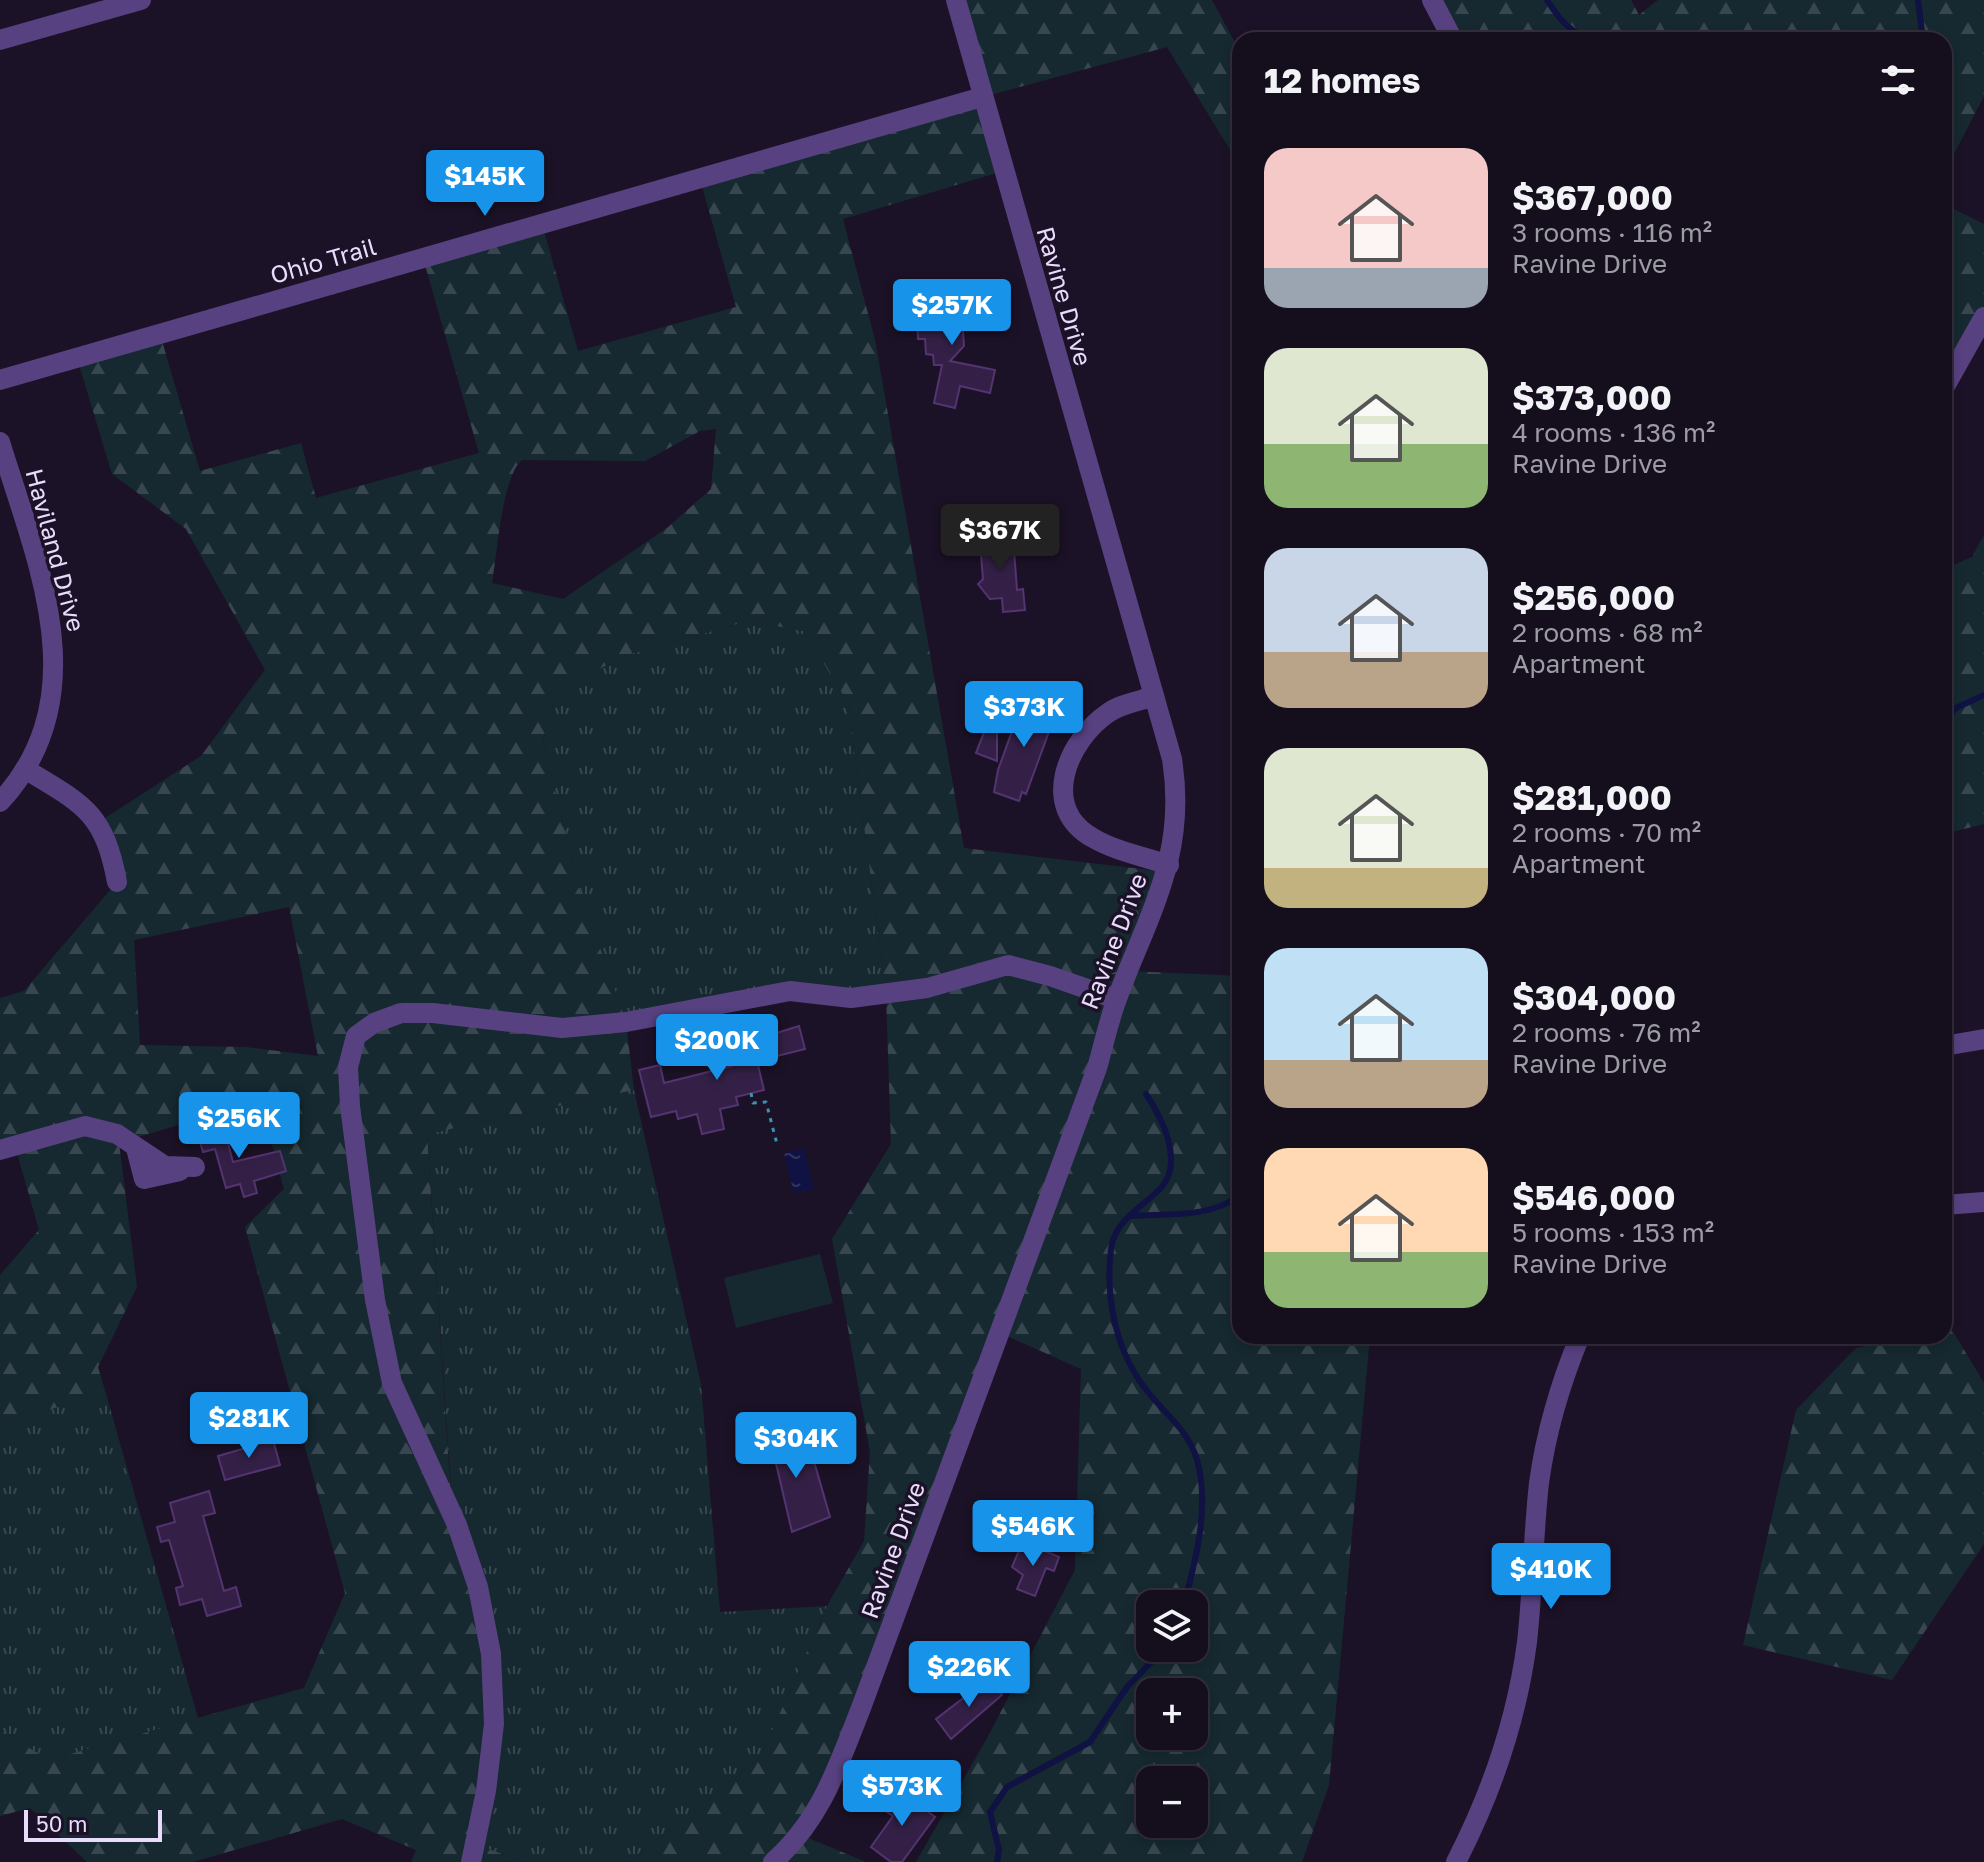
<!DOCTYPE html>
<meta charset="utf-8">
<style>
body{margin:0;font-family:"Golos Text",sans-serif;background:#1e1726;color:#f1f3f6;height:100vh;display:flex;flex-direction:column;font-size:30px;white-space:nowrap}
*{box-sizing:border-box;margin:0}
p{font-size:26px;color:#9d9ca4}
.icon{flex:none;width:44px;height:44px;fill:none;stroke:currentColor;stroke-width:2;stroke-linecap:round;stroke-linejoin:round}
.map{position:relative;flex:1;overflow:hidden}
.drawer{position:absolute;left:1232px;top:32px;width:720px;height:1312px;display:flex;flex-direction:column;background:#150e1d;border-radius:24px;box-shadow:0 4px 12px #0003,0 0 0 2px #342e3b}
.drawer>*{flex:none}
.controls{position:absolute;left:1136px;top:1590px;display:grid;gap:16px}
.controls a{display:grid;place-items:center;width:72px;height:72px;border-radius:16px;background:#150e1d;box-shadow:0 4px 12px #0003,0 0 0 2px #342e3b;font-size:40px}
.scale{position:absolute;left:24px;bottom:20px;width:138px;box-sizing:border-box;padding-left:8px;border:4px solid #e9dbfc;border-top:0;font-size:22px;line-height:28px;white-space:nowrap;color:#e9dbfc;-webkit-text-stroke:6px #1c1227;paint-order:stroke}
.price{position:absolute;translate:-50% -68px;padding:0 18px;border-radius:8px;background:#1893ea;color:#fff;font-size:26px;line-height:52px;filter:drop-shadow(0 2px 4px #0008)}
.price::after{content:'';position:absolute;left:50%;top:48px;width:24px;height:18px;margin-left:-12px;background:inherit;clip-path:polygon(0 0,100% 0,50% 100%)}
.price.selected{background:#222;color:#fff}
ul{padding:0;list-style:none}
li{display:flex;align-items:center;gap:24px;height:200px;padding:0 32px}
li span{display:grid;place-items:center;flex:none;width:224px;height:160px;border-radius:24px;color:#555}
li>.icon{margin-inline-start:auto}
span .icon{width:96px;height:96px;fill:#fffc;stroke-width:1}
li b{font-size:34px}
h2{display:flex;justify-content:space-between;align-items:center;height:96px;padding:0 32px;font-size:34px}
.map>svg:first-child{display:block}
.grass{fill:url(#grass-tufts)}
.forest{fill:url(#forest-firs);fill-rule:evenodd}
.park{fill:#162930}
.water{fill:url(#water-ripples)}
.lines{fill:none;stroke-linecap:round;stroke-linejoin:round}
.stream{stroke:#0f1242;stroke-width:6}
.building{fill:#342046;stroke:#533470;stroke-width:2}
.path{stroke:#3b92b0;stroke-width:3;stroke-dasharray:4 6;stroke-linecap:butt}
.minor{stroke:#584181;stroke-width:20}
.labels{text-anchor:middle;dominant-baseline:central;stroke-width:7;stroke-linejoin:round;paint-order:stroke}
.street-label{font-size:24px;fill:#e9dbfc;stroke:#1c1227}
</style>
<div class="map">
<svg width="1984" height="1862" viewBox="0 0 1984 1862">
<defs>
<pattern id="grass-tufts" width="24" height="20" patternUnits="userSpaceOnUse" patternTransform="scale(2)"><rect width="24" height="20" fill="#162930"/><path d="M3 7l-1-3M5 7V3M7 7l1-3M15 17l-1-3M17 17v-4M19 17l1-3" fill="none" stroke="#38474f"/></pattern>
<pattern id="forest-firs" width="22" height="20" patternUnits="userSpaceOnUse" patternTransform="scale(2)"><rect width="22" height="20" fill="#162930"/><path d="M5 1l3.5 6h-7zM16 11l3.5 6h-7z" fill="#38474f"/></pattern>
<pattern id="water-ripples" width="26" height="14" patternUnits="userSpaceOnUse" patternTransform="scale(2)"><rect width="26" height="14" fill="#0f1242"/><path d="M2 4q2-2 4 0t4 0M15 11q2-2 4 0t4 0" fill="none" stroke="#32345e"/></pattern>
</defs>
<rect width="100%" height="100%" fill="#1c1227"/>
<!-- grass -->
<g class="grass">
<polygon points="748,621 804,631 848,703 886,994 790,991 626,1022 578,885 543,740 556,693 623,656"/>
<polygon points="634,1090 701,1384 720,1612 827,1606 760,1758 628,1862 524,1862 475,1844 427,1134"/>
<polygon points="106,1394 198,1718 49,1760 0,1730 0,1423"/>
</g>
<!-- forest -->
<g class="forest">
<path d="M956 0H1212L1240 52V166L1167 47 983 97 1003 171 843 219 875 340 964 848 1167 872 1128 971 1240 976V1336H1370L1329 1785 1302 1862H916L986 1740 1075 1570 1081 1369 1000 1333 801 1835 866 1862H628L760 1758 827 1606 864 1541 870 1452 832 1239 891 1144 886 994 848 703 804 631 748 621 623 656 556 693 543 740 578 885 626 1022 634 1090 427 1134 452 1513 491 1654 475 1844 524 1862H411L416 1850 342 1819 193 1862H87L30 1808 0 1816V1730L49 1760 304 1688 345 1593 245 1227 284 1189 260 1100 119 1143 137 1287 98 1367 106 1394 0 1423V1275L39 1230 15 1146 0 1150V998L24 991 117 882 99 822 201 756 265 670 186 529 112 474 77 358 160 334 200 471 301 443 316 498 479 453 423 258 542 224 578 351 736 307 700 179 982 97ZM716 429 711 489 667 528 563 599 492 583C497 555 502 476 522 460L645 461 700 431ZM289 907 318 1056 245 1047 140 1045 134 940ZM1150 1604H1194V1648H1150ZM1150 1692H1194V1736H1150ZM1150 1780H1194V1824H1150Z"/>
<polygon points="1432,0 1631,0 1639,15 1658,0 1984,0 1984,96 1944,173 1944,40 1453,40"/>
<polygon points="1944,204 1984,224 1984,317 1944,388"/>
<polygon points="1984,535 1984,824 1944,834 1944,569 1972,557"/>
<polygon points="1952,1330 1984,1383 1984,1544 1892,1680 1743,1645 1796,1410 1856,1348 1920,1336 1944,1336 1944,1331"/>
</g>
<!-- park -->
<polygon class="park" points="820,1254 833,1303 736,1328 724,1278"/>
<!-- water -->
<polygon class="water" points="804,1148 814,1189 794,1193 784,1153"/>
<g class="lines">
<!-- stream -->
<g class="stream">
<path d="M1547 0C1560 20 1570 33 1593 40"/>
<polyline points="1918,0 1923,40"/>
<polyline points="1944,720 1956,708 1984,695"/>
<path d="M1146 1094C1162 1118 1185 1163 1160 1189 1142 1207 1114 1221 1111 1249 1105 1298 1116 1353 1148 1392 1166 1415 1189 1431 1197 1460 1210 1505 1196 1560 1184 1604"/>
<path d="M1129 1216C1167 1213 1209 1219 1240 1195"/>
<polyline points="997,1862 999,1850 990,1812 1007,1787 1090,1742 1127,1687 1165,1648"/>
</g>
</g>
<!-- building -->
<g class="building">
<polygon points="957,287 957,296 973,296 974,316 962,317 964,346 950,361 995,370 990,393 960,386 955,408 934,403 942,365 934,365 933,355 926,354 925,339 918,339 917,316 939,315 939,288"/>
<polygon points="1008,535 1009,549 1014,549 1017,590 1023,589 1025,610 1003,612 1002,598 990,599 978,584 983,579 981,555 976,555 975,537"/>
<polygon points="1024,698 1057,710 1026,794 1022,792 1019,801 994,792 998,770"/>
<polygon points="996,702 997,702 997,761 976,753"/>
<polygon points="799,1026 805,1049 757,1061 764,1090 736,1097 738,1105 720,1109 724,1129 702,1134 697,1114 678,1119 676,1111 651,1117 639,1070 660,1065 664,1083 732,1066 728,1048"/>
<polygon points="222,1121 233,1162 280,1151 286,1171 254,1181 257,1193 244,1197 240,1184 226,1188 215,1149 203,1152 196,1128"/>
<polygon points="791,1430 798,1455 811,1451 830,1517 792,1532 775,1459 762,1462 755,1440"/>
<polygon points="273,1440 280,1465 225,1480 218,1456"/>
<polygon points="209,1491 215,1513 203,1516 224,1591 236,1587 241,1606 207,1616 202,1599 180,1605 176,1588 183,1586 169,1540 161,1542 157,1527 175,1522 170,1503"/>
<polygon points="1036,1547 1059,1557 1054,1571 1046,1568 1035,1596 1017,1589 1023,1575 1012,1567 1020,1548 1033,1553"/>
<polygon points="988,1679 1002,1695 951,1739 936,1719"/>
<polygon points="898,1790 935,1817 902,1862 891,1862 871,1847 893,1816 884,1810"/>
</g>
<g class="lines">
<!-- path -->
<polyline class="path" points="751,1093 753,1103 766,1102 777,1144"/>
<!-- minor -->
<g class="minor">
<polyline points="1432,0 1453,40"/>
<polyline points="0,40 141,0"/>
<polyline points="0,380 982,97"/>
<polyline points="1944,388 1984,317"/>
<path d="M0 442C36 560 99 696 0 802"/>
<path d="M1154 696C1140 701 1120 704 1108 713 1067 741 1039 808 1093 838 1115 851 1145 857 1169 865"/>
<path d="M25 769C83 804 104 812 117 882"/>
<polyline points="1944,1046 1984,1039"/>
<polyline points="136,1148 144,1179 180,1171"/>
<polyline points="0,1150 85,1126 117,1134 165,1166 195,1167"/>
<polyline points="1944,1205 1984,1202"/>
<polyline points="471,1862 486,1791 494,1724 491,1654 478,1587 457,1525 392,1383 375,1300 350,1106 348,1067 356,1036 374,1023 401,1013 433,1013 562,1028 626,1022 790,991 851,998 927,988 1008,965 1050,976 1116,999"/>
<path d="M773 1862C821 1820 838 1766 861 1708L1097 1068C1104 1044 1109 1019 1118 996 1150 911 1187 854 1172 759L956 0"/>
<path d="M1456 1862C1491 1794 1517 1718 1527 1642 1533 1589 1533 1536 1539 1483 1546 1432 1560 1384 1580 1336"/>
</g>
</g>
<g class="labels">
<!-- street labels -->
<g class="street-label">
<text transform="translate(323 260) rotate(-16)">Ohio Trail</text>
<text transform="translate(1065 296) rotate(74)">Ravine Drive</text>
<text transform="translate(56 550) rotate(75)">Haviland Drive</text>
<text transform="translate(1113 941) rotate(-69)">Ravine Drive</text>
<text transform="translate(892 1550) rotate(-70)">Ravine Drive</text>
</g>
</g>
</svg>
<div class="controls">
<a><svg class="icon" aria-label="layers" viewBox="0 0 24 24"><path d="M12 4l9 5-9 5-9-5zM3 14l9 5 9-5"/></svg></a>
<a>+</a>
<a>−</a>
</div>
<div class="scale">50 m</div>
<b class="price" style="left:485px;top:218px">$145K</b>
<b class="price" style="left:952px;top:347px">$257K</b>
<b class="price selected" style="left:1000px;top:572px">$367K</b>
<b class="price" style="left:1024px;top:749px">$373K</b>
<b class="price" style="left:717px;top:1082px">$200K</b>
<b class="price" style="left:239px;top:1160px">$256K</b>
<b class="price" style="left:249px;top:1460px">$281K</b>
<b class="price" style="left:796px;top:1480px">$304K</b>
<b class="price" style="left:1033px;top:1568px">$546K</b>
<b class="price" style="left:1551px;top:1611px">$410K</b>
<b class="price" style="left:969px;top:1709px">$226K</b>
<b class="price" style="left:902px;top:1828px">$573K</b>
<section class="drawer">
<h2>12 homes<svg class="icon" aria-label="filters" viewBox="0 0 24 24"><path d="M4 7h16M4 17h16"/><circle cx="9" cy="7" r="2"/><circle cx="15" cy="17" r="2"/></svg></h2>
<ul>
<li><span style="background:linear-gradient(#f6c9c9 75%,#9aa5b1 0)"><svg class="icon" aria-label="home" viewBox="0 0 24 24"><path d="M3 11l9-7 9 7M6 9v11h12V9"/></svg></span><div><b>$367,000</b><p>3 rooms · 116 m²</p><p>Ravine Drive</p></div></li>
<li><span style="background:linear-gradient(#dfe7d0 60%,#8fb573 0)"><svg class="icon" aria-label="home" viewBox="0 0 24 24"><path d="M3 11l9-7 9 7M6 9v11h12V9"/></svg></span><div><b>$373,000</b><p>4 rooms · 136 m²</p><p>Ravine Drive</p></div></li>
<li><span style="background:linear-gradient(#c9d6e8 65%,#b9a48a 0)"><svg class="icon" aria-label="home" viewBox="0 0 24 24"><path d="M3 11l9-7 9 7M6 9v11h12V9"/></svg></span><div><b>$256,000</b><p>2 rooms · 68 m²</p><p>Apartment</p></div></li>
<li><span style="background:linear-gradient(#dfe7d0 75%,#c2b280 0)"><svg class="icon" aria-label="home" viewBox="0 0 24 24"><path d="M3 11l9-7 9 7M6 9v11h12V9"/></svg></span><div><b>$281,000</b><p>2 rooms · 70 m²</p><p>Apartment</p></div></li>
<li><span style="background:linear-gradient(#bfe0f5 70%,#b9a48a 0)"><svg class="icon" aria-label="home" viewBox="0 0 24 24"><path d="M3 11l9-7 9 7M6 9v11h12V9"/></svg></span><div><b>$304,000</b><p>2 rooms · 76 m²</p><p>Ravine Drive</p></div></li>
<li><span style="background:linear-gradient(#ffd9b3 65%,#8fb573 0)"><svg class="icon" aria-label="home" viewBox="0 0 24 24"><path d="M3 11l9-7 9 7M6 9v11h12V9"/></svg></span><div><b>$546,000</b><p>5 rooms · 153 m²</p><p>Ravine Drive</p></div></li>
</ul>
</section>
</div>
